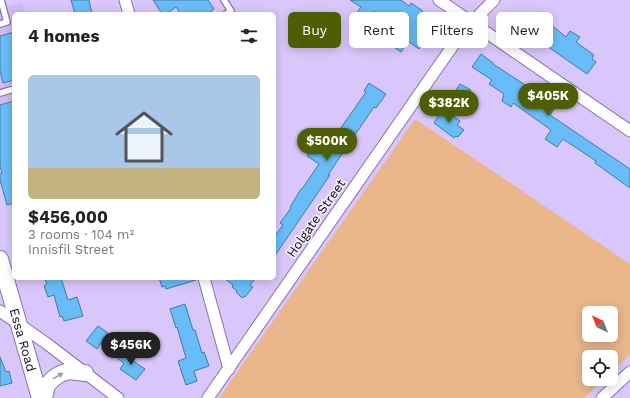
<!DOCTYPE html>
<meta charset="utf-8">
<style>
body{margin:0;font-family:"Work Sans",sans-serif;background:#f6f6f6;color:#222;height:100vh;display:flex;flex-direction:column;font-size:15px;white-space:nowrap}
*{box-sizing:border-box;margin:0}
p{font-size:13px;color:#767676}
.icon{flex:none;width:22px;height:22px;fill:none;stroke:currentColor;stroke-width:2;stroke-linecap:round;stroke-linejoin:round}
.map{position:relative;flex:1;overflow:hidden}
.side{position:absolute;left:12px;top:12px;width:264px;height:268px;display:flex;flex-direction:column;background:#fff;border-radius:6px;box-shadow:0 2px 10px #0003}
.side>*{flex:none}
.hud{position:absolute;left:288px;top:12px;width:282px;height:36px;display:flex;gap:8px}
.needle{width:26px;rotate:317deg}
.fabs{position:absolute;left:582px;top:306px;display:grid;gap:8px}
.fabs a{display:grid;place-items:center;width:36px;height:36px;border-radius:6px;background:#fff;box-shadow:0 2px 10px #0003;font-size:20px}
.price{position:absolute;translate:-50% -34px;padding:0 9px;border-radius:14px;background:#4e5f03;color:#fff;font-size:13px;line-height:26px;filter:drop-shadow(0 1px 2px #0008)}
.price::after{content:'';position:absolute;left:50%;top:24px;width:12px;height:9px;margin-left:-6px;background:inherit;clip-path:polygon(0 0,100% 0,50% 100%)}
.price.on{background:#222;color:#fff}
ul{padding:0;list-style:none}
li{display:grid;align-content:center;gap:8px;height:212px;padding:0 16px}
li span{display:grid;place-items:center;height:124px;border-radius:6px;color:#555}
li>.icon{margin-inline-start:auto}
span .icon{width:72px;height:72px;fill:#fffc;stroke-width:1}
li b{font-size:17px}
h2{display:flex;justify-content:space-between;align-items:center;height:48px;padding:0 16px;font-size:17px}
.pill{padding:0 14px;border-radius:6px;background:#fff;box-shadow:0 2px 10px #0003;font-size:14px;line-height:36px}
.pill.on{background:#4e5f03;color:#fff}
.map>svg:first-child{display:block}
.built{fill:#cebaf3}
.green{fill:#eab68a;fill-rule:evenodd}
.building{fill:#68bcf7;stroke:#3f7da7}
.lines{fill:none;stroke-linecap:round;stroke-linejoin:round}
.lane-casing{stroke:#8872ad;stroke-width:8}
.street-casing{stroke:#8872ad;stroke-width:13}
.secondary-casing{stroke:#8872ad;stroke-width:18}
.lane{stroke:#fff;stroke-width:5.5}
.street{stroke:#fff;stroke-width:11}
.secondary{stroke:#fff;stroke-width:16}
.oneway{fill:#a19da6}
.labels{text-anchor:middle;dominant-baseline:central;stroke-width:3.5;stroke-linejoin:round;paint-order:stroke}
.street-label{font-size:13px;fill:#130a20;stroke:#f3effc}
</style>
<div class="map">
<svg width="630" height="398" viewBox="0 0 630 398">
<rect width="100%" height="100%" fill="#d9c6fa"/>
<!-- built -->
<polygon class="built" points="22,2 26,14 14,14 14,126 0,130 0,8"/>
<!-- green -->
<path class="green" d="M415 119 491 170 630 264V354L611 372V357H589V379H604L584 398H219ZM589 313H611V335H589Z"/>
<!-- building -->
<g class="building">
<polygon points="71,0 89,0 92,14 75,14"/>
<polygon points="153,0 208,0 214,9 208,14 181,14 176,7 166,14 162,14"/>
<polygon points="350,0 401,0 409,6 411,3 423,11 422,12 438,23 429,38 427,37 419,49 408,41 401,52 391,45 403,28 386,18 385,19 374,11 366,23 355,16 361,7"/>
<polygon points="537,12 546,18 545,20 566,37 570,31 580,37 576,42 594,55 592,59 596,62 587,74 524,30"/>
<polygon points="14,32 14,80 3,83 0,71 0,36"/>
<polygon points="481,54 493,63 493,64 530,88 556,106 550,115 630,169 630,188 595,163 596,161 563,139 557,147 545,139 551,130 513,103 511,107 502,101 504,94 489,84 492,80 472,67"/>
<polygon points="369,83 386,94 376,108 374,107 346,148 328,175 330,175 274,257 274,237 283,225 280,223 291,208 290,207 301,189 302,189 319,164 307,156 318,138 329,145 366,92 364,91"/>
<polygon points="460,84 471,90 464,101 453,95"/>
<polygon points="14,101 14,203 7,205 0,180 0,174 2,173 0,166 0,105"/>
<polygon points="443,109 460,121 457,125 464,130 458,137 456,136 454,138 434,123"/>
<polygon points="44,278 61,278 68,300 77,297 83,316 64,321 62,316 60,317 54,295 48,297 44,286 47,284"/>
<polygon points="159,278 196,278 196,280 166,289 165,286 162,287"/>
<polygon points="224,278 256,278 250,285 253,287 245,297 244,296 242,298 236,292 237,291 232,287 233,285"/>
<polygon points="185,304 193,330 195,330 202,353 204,352 209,366 194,371 197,381 186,385 178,361 186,358 177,327 176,328 170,309"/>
<polygon points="98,326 108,333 97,349 86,341"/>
<polygon points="125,350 131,354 129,358 145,369 136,380 120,369 124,363 118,359"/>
<polygon points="0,357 6,372 9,371 12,383 0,386"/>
</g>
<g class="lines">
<defs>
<g id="lane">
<polyline points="224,0 231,11 226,14"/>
<polyline points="0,24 7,22 1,0"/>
<polyline points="0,93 14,89"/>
</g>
<g id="street">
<polyline points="125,0 129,14"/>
<polyline points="439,0 630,131"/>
<polyline points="204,278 229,369"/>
<polyline points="0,311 46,343 118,398"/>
<polyline points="208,398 463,31 494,0"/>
<polyline points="602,398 630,372"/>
</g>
<g id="secondary">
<path id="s1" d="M0 259 40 398"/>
<polyline points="44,398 47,385 54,378 60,374 69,371 85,373"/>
</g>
</defs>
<!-- lane casing -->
<use href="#lane" class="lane-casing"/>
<!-- street casing -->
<use href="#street" class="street-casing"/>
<!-- secondary casing -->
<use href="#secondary" class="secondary-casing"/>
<!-- lane -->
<use href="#lane" class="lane"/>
<!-- street -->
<use href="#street" class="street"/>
<!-- secondary -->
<use href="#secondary" class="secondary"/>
</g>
<!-- one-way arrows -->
<defs><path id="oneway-solid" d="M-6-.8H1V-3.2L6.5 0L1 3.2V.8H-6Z"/></defs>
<use class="oneway" href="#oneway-solid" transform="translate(58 376) rotate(-29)"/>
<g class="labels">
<!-- street labels -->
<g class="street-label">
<text transform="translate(316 218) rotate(-55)">Holgate Street</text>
<text stroke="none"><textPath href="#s1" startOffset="84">Essa Road</textPath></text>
</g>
</g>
</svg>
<div class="fabs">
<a><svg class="needle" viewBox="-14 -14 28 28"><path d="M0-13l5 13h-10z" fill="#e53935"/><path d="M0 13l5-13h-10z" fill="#767676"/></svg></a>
<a><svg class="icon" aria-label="locate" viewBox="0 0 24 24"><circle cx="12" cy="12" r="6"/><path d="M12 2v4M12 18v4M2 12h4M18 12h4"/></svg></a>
</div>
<b class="price" style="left:548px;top:117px">$405K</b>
<b class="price" style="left:449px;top:124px">$382K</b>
<b class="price" style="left:327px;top:162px">$500K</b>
<b class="price on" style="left:131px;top:366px">$456K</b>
<div class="hud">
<a class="pill on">Buy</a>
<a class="pill">Rent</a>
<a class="pill">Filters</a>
<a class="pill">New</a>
</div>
<section class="side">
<h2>4 homes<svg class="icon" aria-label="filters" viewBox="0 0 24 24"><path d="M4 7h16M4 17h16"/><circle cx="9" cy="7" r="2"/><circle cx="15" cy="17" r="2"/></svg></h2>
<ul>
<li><span style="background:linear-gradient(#a9c7e8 75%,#c2b280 0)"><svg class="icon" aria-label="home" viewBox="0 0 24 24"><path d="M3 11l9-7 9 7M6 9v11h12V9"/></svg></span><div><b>$456,000</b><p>3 rooms · 104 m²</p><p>Innisfil Street</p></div></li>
</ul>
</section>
</div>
